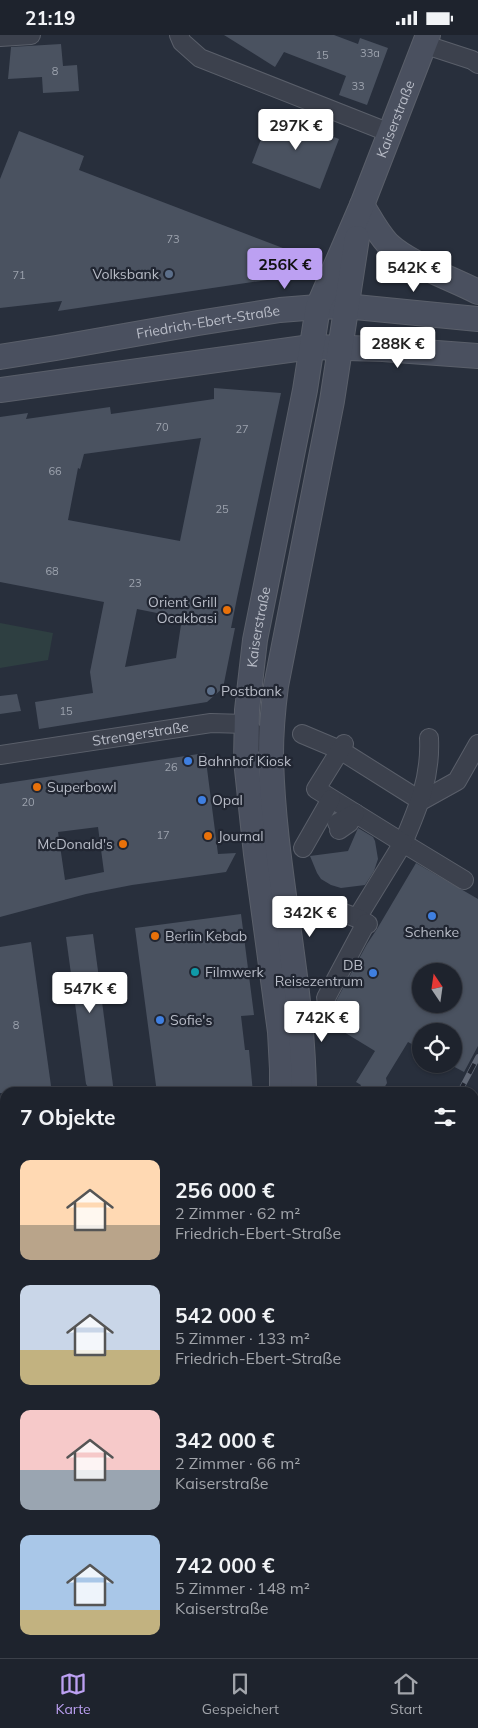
<!DOCTYPE html>
<html lang="de">
<meta charset="utf-8">
<style>
body{margin:0;font-family:Mulish,sans-serif;background:#2b2f39;color:#f1f3f6;height:100vh;display:flex;flex-direction:column;font-size:19px;white-space:nowrap}
*{box-sizing:border-box;margin:0}
p{font-size:16px;color:#a1a4aa}
.icon{flex:none;width:28px;height:28px;fill:none;stroke:currentColor;stroke-width:2;stroke-linecap:round;stroke-linejoin:round}
.map{position:relative;flex:1;overflow:hidden}
.drawer{position:absolute;left:0px;top:1052px;width:479px;height:571px;display:flex;flex-direction:column;background:#1e232d;border-radius:15px 15px 0 0;box-shadow:0 1px 4px #0004,0 0 0 1px #3c4049}
.drawer>*{flex:none}
.needle{width:32px;rotate:347deg}
.controls{position:absolute;left:412px;top:928px;display:grid;gap:10px}
.controls a{display:grid;place-items:center;width:50px;height:50px;border-radius:50%;background:#1e232d;box-shadow:0 1px 4px #0004,0 0 0 1px #3c4049;font-size:25px}
.price{position:absolute;translate:-50% -42px;padding:0 11px;border-radius:5px;background:#fff;color:#222;font-size:16px;line-height:32px;filter:drop-shadow(0 1px 2px #0008)}
.price::after{content:'';position:absolute;left:50%;top:30px;width:15px;height:11px;margin-left:-8px;background:inherit;clip-path:polygon(0 0,100% 0,50% 100%)}
.price.on{background:#bca0f2;color:#111}
ul{padding:0;list-style:none}
li{display:flex;align-items:center;gap:15px;height:125px;padding:0 20px}
li span{display:grid;place-items:center;flex:none;width:140px;height:100px;border-radius:10px;color:#555}
li>.icon{margin-inline-start:auto}
span .icon{width:60px;height:60px;fill:#fffc;stroke-width:1}
li b{font-size:21px}
h2{display:flex;justify-content:space-between;align-items:center;height:60px;padding:0 20px;font-size:21px}
.status{display:flex;justify-content:space-between;align-items:center;height:35px;padding:0 25px;background:#1e232d;direction:ltr}
.status svg{height:14px;fill:currentColor}
.tab-bar{display:flex;justify-content:space-around;align-items:center;height:70px;border-top:1px solid #3c4049;background:#1e232d;font-size:14px;color:#a1a4aa}
.tab-bar a{display:grid;justify-items:center;gap:2px}
.tab-bar .on{color:#bca0f2}
.map>svg:first-child{display:block}
.green{fill:#2e3f41}
.building{fill:#4a5260;fill-rule:evenodd}
.lines{fill:none;stroke-linecap:round;stroke-linejoin:round}
.street-casing{stroke:#5a5f6a;stroke-width:20}
.secondary-casing{stroke:#5a5f6a;stroke-width:26}
.street{stroke:#3c414d;stroke-width:18}
.secondary{stroke:#4a505f;stroke-width:24}
.rail-casing{stroke:#606775;stroke-width:5.5}
.rail{stroke:#212632;stroke-width:4;stroke-dasharray:11;stroke-linecap:butt}
.service-dot{fill:#5c6f8a;stroke:#212632;stroke-width:2}
.food-dot{fill:#e8710a;stroke:#212632;stroke-width:2}
.shop-dot{fill:#3f7fe0;stroke:#212632;stroke-width:2}
.culture-dot{fill:#0f9aa8;stroke:#212632;stroke-width:2}
.labels{text-anchor:middle;dominant-baseline:central;stroke-width:4.5;stroke-linejoin:round;paint-order:stroke}
.number-label{font-size:11px;fill:#9ca2ad}
.street-label{font-size:14px;fill:#b8bcc7;stroke:#212632}
.poi-label{font-size:14px;fill:#b8bcc7;stroke:#212632;text-anchor:start}
</style>
<div class="status"><b>21:19</b><svg viewBox="0 0 49 12"><path d="M0 12V9h3v3zM5 12V6h3v6zM10 12V3h3v9zM15 12V0h3v12zM26 1h20v11H26zM47 4h2v5h-2z"/></svg></div>
<div class="map">
<svg width="478" height="1623" viewBox="0 0 478 1623">
<rect width="100%" height="100%" fill="#282f3c"/>
<!-- green -->
<polygon class="green" points="0,588 53,598 48,625 0,633"/>
<!-- building -->
<g class="building">
<polygon points="224,0 334,0 358,9 360,3 388,13 367,70 339,60 346,41 284,17 275,32"/>
<polygon points="61,9 63,31 77,30 79,56 43,58 42,42 8,44 11,12"/>
<polygon points="271,78 339,104 320,154 252,128"/>
<polygon points="19,96 84,121 79,135 296,218 287,242 58,276 62,266 0,273 0,144"/>
<path d="M214 353 281 358 237 563 231 593H235L223 653 207 667 39 694 35 667 93 658 90 637 104 567 0 547V382L28 378 26 384 110 372 111 379 214 364ZM201 403 180 506 68 485 78 433 80 434 84 419ZM137 574 182 583 176 623 125 632Z"/>
<polygon points="17,659 21,676 0,679 0,661"/>
<path d="M205 718 218 819 236 818 226 837 132 850 86 859 0 882V749ZM98 792 104 837 65 845 58 797Z"/>
<polygon points="358,793 373,802 375,806 378,824 374,836 365,850 341,853 331,850 321,844 317,838 310,821 348,816"/>
<path d="M416 828 478 864V1011L464 1037 449 1029H454V996H421V1014L408 1007 386 1043 387 1048 381 1058H357L361 1050 356 1047 375 1016 334 991 338 983 328 976 335 968 367 909 377 894ZM421 936H454V969H421Z"/>
<polygon points="241,879 254,980 241,981 245,1015 249,1015 253,1058 157,1058 135,893"/>
<polygon points="93,899 98,936 114,1058 92,1058 86,1049 66,902"/>
<polygon points="31,907 52,1058 0,1058 0,912"/>
</g>
<g class="lines">
<defs>
<g id="street">
<polyline points="179,0 182,7 200,23 390,98"/>
<polyline points="0,2 31,0"/>
<polyline points="423,9 472,25 478,29"/>
<polyline points="302,699 340,715 421,766 457,746 478,709"/>
<path d="M429 703C431 743 418 773 403 808L464 845"/>
<polyline points="344,709 316,754 403,808 357,883"/>
<path id="s1" d="M0 720 211 688 246 689 271 717"/>
<polyline points="337,788 355,778 349,788 339,795"/>
<polyline points="303,813 331,764"/>
<polyline points="314,876 330,873 357,883 368,889"/>
<polyline points="326,963 366,888"/>
<polyline points="0,1542 5,1543"/>
<polyline points="0,1571 5,1574"/>
<polyline points="37,1619 38,1623"/>
</g>
<g id="secondary">
<path d="M362 170C370 183 377 197 388 209 409 229 451 243 478 257"/>
<path id="s2" d="M0 322 56 313 198 288 280 275 318 272 345 271 478 284"/>
<polyline points="0,355 311,312 383,314 478,321"/>
<path id="s3" d="M282 1058V1034L280 997 256 819 246 725 247 675 255 605 305 355 318 272 362 170 428 0"/>
<path d="M304 1058C303 944 273 833 271 720 271 697 273 674 276 651L332 366 357 203"/>
<polyline points="59,1623 61,1619"/>
<polyline points="88,1623 90,1619"/>
</g>
</defs>
<!-- street casing -->
<use href="#street" class="street-casing"/>
<!-- secondary casing -->
<use href="#secondary" class="secondary-casing"/>
<!-- street -->
<use href="#street" class="street"/>
<!-- secondary -->
<use href="#secondary" class="secondary"/>
<defs>
<g id="rail">
<polyline points="459,1058 478,1022"/>
<polyline points="474,1073 478,1065"/>
<polyline points="474,1180 478,1173"/>
<polyline points="474,1209 478,1202"/>
<polyline points="474,1443 478,1436"/>
<polyline points="474,1482 478,1475"/>
<polyline points="153,1623 155,1619"/>
<polyline points="170,1623 173,1619"/>
<polyline points="202,1623 204,1619"/>
<polyline points="219,1623 221,1619"/>
<polyline points="338,1623 342,1619"/>
<polyline points="367,1623 371,1619"/>
<polyline points="387,1623 391,1619"/>
</g>
</defs>
<!-- rail casing -->
<use href="#rail" class="rail-casing"/>
<!-- rail -->
<use href="#rail" class="rail"/>
</g>
<!-- markers -->
<g class="service-dot">
<circle cx="169" cy="239" r="5"/>
<circle cx="211" cy="656" r="5"/>
</g>
<g class="food-dot">
<circle cx="227" cy="575" r="5"/>
<circle cx="37" cy="752" r="5"/>
<circle cx="208" cy="801" r="5"/>
<circle cx="123" cy="809" r="5"/>
<circle cx="155" cy="901" r="5"/>
</g>
<g class="shop-dot">
<circle cx="188" cy="726" r="5"/>
<circle cx="202" cy="765" r="5"/>
<circle cx="432" cy="881" r="5"/>
<circle cx="373" cy="938" r="5"/>
<circle cx="160" cy="985" r="5"/>
</g>
<circle class="culture-dot" cx="195" cy="937" r="5"/>
<g class="labels">
<!-- number labels -->
<g class="number-label">
<text x="370" y="18">33a</text>
<text x="322" y="20">15</text>
<text x="55" y="36">8</text>
<text x="358" y="51">33</text>
<text x="173" y="204">73</text>
<text x="19" y="240">71</text>
<text x="162" y="392">70</text>
<text x="242" y="394">27</text>
<text x="55" y="436">66</text>
<text x="222" y="474">25</text>
<text x="52" y="536">68</text>
<text x="135" y="548">23</text>
<text x="66" y="676">15</text>
<text x="171" y="732">26</text>
<text x="28" y="767">20</text>
<text x="163" y="800">17</text>
<text x="16" y="990">8</text>
</g>
<!-- street labels -->
<g class="street-label">
<text stroke="none"><textPath href="#s3" startOffset="998">Kaiserstraße</textPath></text>
<text stroke="none"><textPath href="#s2" startOffset="211">Friedrich-Ebert-Straße</textPath></text>
<text stroke="none"><textPath href="#s3" startOffset="469">Kaiserstraße</textPath></text>
<text stroke="none"><textPath href="#s1" startOffset="142">Strengerstraße</textPath></text>
</g>
<!-- poi labels -->
<g class="poi-label">
<text x="159" y="239" text-anchor="end">Volksbank</text>
<text x="217" y="567" text-anchor="end">Orient Grill<tspan x="217" dy="16">Ocakbasi</tspan></text>
<text x="221" y="656">Postbank</text>
<text x="198" y="726">Bahnhof Kiosk</text>
<text x="47" y="752">Superbowl</text>
<text x="212" y="765">Opal</text>
<text x="218" y="801">Journal</text>
<text x="113" y="809" text-anchor="end">McDonald's</text>
<text x="432" y="897" text-anchor="middle">Schenke</text>
<text x="165" y="901">Berlin Kebab</text>
<text x="363" y="930" text-anchor="end">DB<tspan x="363" dy="16">Reisezentrum</tspan></text>
<text x="205" y="937">Filmwerk</text>
<text x="170" y="985">Sofie's</text>
</g>
</g>
</svg>
<div class="controls">
<a><svg class="needle" viewBox="-14 -14 28 28"><path d="M0-13l5 13h-10z" fill="#e53935"/><path d="M0 13l5-13h-10z" fill="#a1a4aa"/></svg></a>
<a><svg class="icon" aria-label="locate" viewBox="0 0 24 24"><circle cx="12" cy="12" r="6"/><path d="M12 2v4M12 18v4M2 12h4M18 12h4"/></svg></a>
</div>
<b class="price" style="left:296px;top:116px">297K €</b>
<b class="price on" style="left:285px;top:255px">256K €</b>
<b class="price" style="left:414px;top:258px">542K €</b>
<b class="price" style="left:398px;top:334px">288K €</b>
<b class="price" style="left:310px;top:903px">342K €</b>
<b class="price" style="left:90px;top:979px">547K €</b>
<b class="price" style="left:322px;top:1008px">742K €</b>
<section class="drawer">
<h2>7 Objekte<svg class="icon" aria-label="filters" viewBox="0 0 24 24"><path d="M4 7h16M4 17h16"/><circle cx="9" cy="7" r="2"/><circle cx="15" cy="17" r="2"/></svg></h2>
<ul>
<li><span style="background:linear-gradient(#ffd9b3 65%,#b9a48a 0)"><svg class="icon" aria-label="home" viewBox="0 0 24 24"><path d="M3 11l9-7 9 7M6 9v11h12V9"/></svg></span><div><b>256 000 €</b><p>2 Zimmer · 62 m²</p><p>Friedrich-Ebert-Straße</p></div></li>
<li><span style="background:linear-gradient(#c9d6e8 65%,#c2b280 0)"><svg class="icon" aria-label="home" viewBox="0 0 24 24"><path d="M3 11l9-7 9 7M6 9v11h12V9"/></svg></span><div><b>542 000 €</b><p>5 Zimmer · 133 m²</p><p>Friedrich-Ebert-Straße</p></div></li>
<li><span style="background:linear-gradient(#f6c9c9 60%,#9aa5b1 0)"><svg class="icon" aria-label="home" viewBox="0 0 24 24"><path d="M3 11l9-7 9 7M6 9v11h12V9"/></svg></span><div><b>342 000 €</b><p>2 Zimmer · 66 m²</p><p>Kaiserstraße</p></div></li>
<li><span style="background:linear-gradient(#a9c7e8 75%,#c2b280 0)"><svg class="icon" aria-label="home" viewBox="0 0 24 24"><path d="M3 11l9-7 9 7M6 9v11h12V9"/></svg></span><div><b>742 000 €</b><p>5 Zimmer · 148 m²</p><p>Kaiserstraße</p></div></li>
</ul>
</section>
</div>
<nav class="tab-bar">
<a class="on"><svg class="icon" aria-label="map" viewBox="0 0 24 24"><path d="M3 6l6-2 6 2 6-2v14l-6 2-6-2-6 2zM9 4v14M15 6v14"/></svg>Karte</a>
<a><svg class="icon" aria-label="saved" viewBox="0 0 24 24"><path d="M7 4h10v16l-5-4-5 4z"/></svg>Gespeichert</a>
<a><svg class="icon" aria-label="home" viewBox="0 0 24 24"><path d="M3 11l9-7 9 7M6 9v11h12V9"/></svg>Start</a>
</nav>
